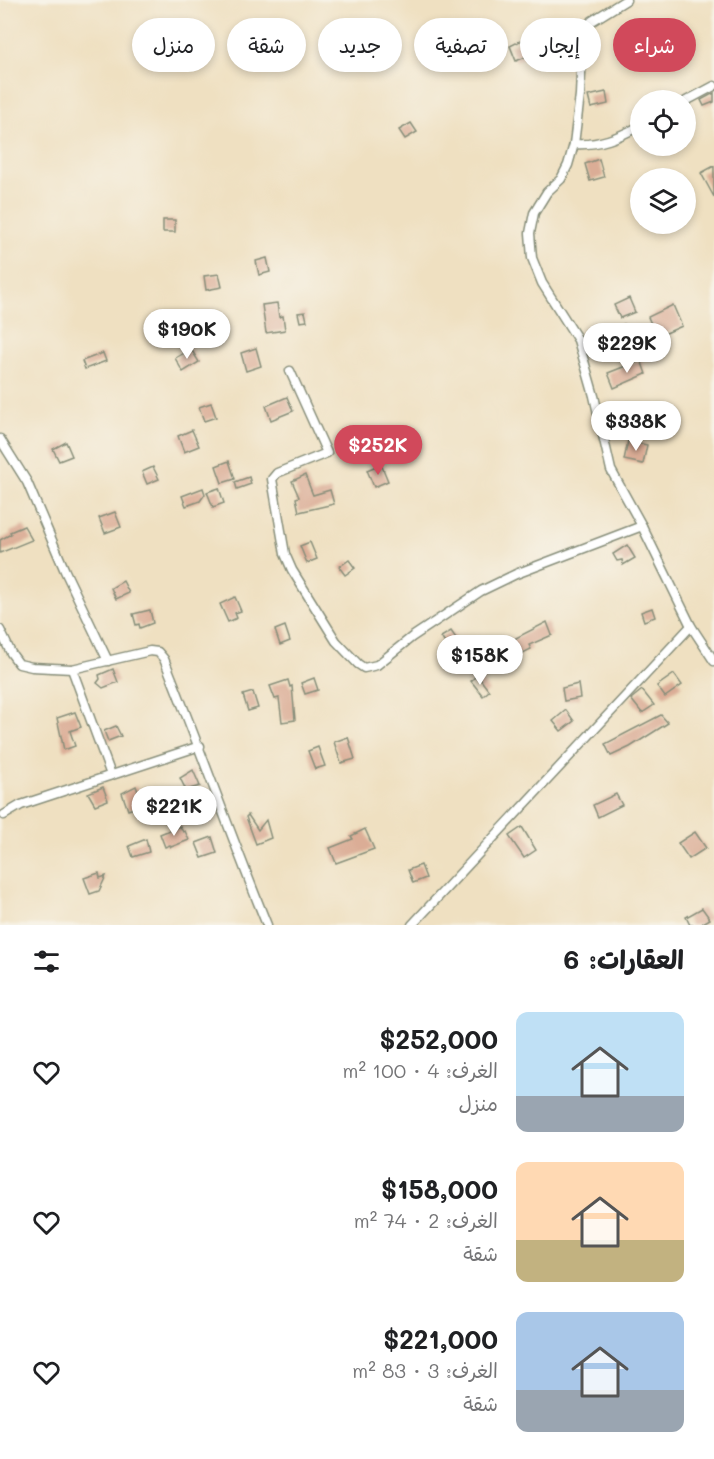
<!DOCTYPE html>
<html lang="ar">
<meta charset="utf-8">
<style>
body{margin:0;font-family:Mali,"Playpen Sans Arabic",sans-serif;background:#f2f2f2;color:#202124;direction:rtl;height:100vh;display:flex;flex-direction:column;font-size:22px;white-space:nowrap}
*{box-sizing:border-box;margin:0}
p{font-size:20px;color:#757577}
.icon{flex:none;width:33px;height:33px;fill:none;stroke:currentColor;stroke-width:2;stroke-linecap:round;stroke-linejoin:round}
.map{position:relative;height:925px;overflow:hidden;direction:ltr}
.details{display:flex;flex-direction:column;background:#fff;flex:1}
.details>*{flex:none}
.guide{position:absolute;left:18px;top:18px;width:678px;height:54px;direction:rtl;display:flex;gap:12px}
.fabs{position:absolute;left:630px;top:90px;display:grid;gap:12px}
.fabs a{display:grid;place-items:center;width:66px;height:66px;border-radius:50%;background:#fff;box-shadow:0 3px 9px #0003;font-size:30px}
.price{position:absolute;translate:-50% -51px;padding:0 14px;border-radius:21px;background:#fff;color:#222;font-size:20px;line-height:39px;filter:drop-shadow(0 2px 3px #0008)}
.price::after{content:'';position:absolute;left:50%;top:36px;width:18px;height:14px;margin-left:-9px;background:inherit;clip-path:polygon(0 0,100% 0,50% 100%)}
.price.current{background:#d1495b;color:#fff}
ul{padding:0;list-style:none}
li{display:flex;align-items:center;gap:18px;height:150px;padding:0 30px}
li span{display:grid;place-items:center;flex:none;width:168px;height:120px;border-radius:12px;color:#555}
li>.icon{margin-inline-start:auto}
span .icon{width:72px;height:72px;fill:#fffc;stroke-width:1}
li b{font-size:26px}
h2{display:flex;justify-content:space-between;align-items:center;height:72px;padding:0 30px;font-size:26px}
.chip{padding:0 21px;border-radius:27px;background:#fff;box-shadow:0 3px 9px #0003;font-size:21px;line-height:54px}
.chip.current{background:#d1495b;color:#fff}
.map>svg:first-child{display:block}
.building{fill:#dbad96}
.lines{fill:none;stroke-linecap:round;stroke-linejoin:round}
.minor-casing{stroke:#878e7a;stroke-width:11}
.minor{stroke:#fff;stroke-width:8}
</style>
<div class="map">
<svg width="714" height="925" viewBox="0 0 714 925">
<rect width="100%" height="100%" fill="#f7f3e8"/>
<filter id="ink" filterUnits="userSpaceOnUse"><feTurbulence type="fractalNoise" baseFrequency=".0167" numOctaves="2"/><feDisplacementMap in="SourceGraphic" scale="12" xChannelSelector="R" yChannelSelector="G"/><feConvolveMatrix kernelMatrix="1 2 1 2 8 2 1 2 1" color-interpolation-filters="sRGB"/></filter>
<filter id="wash" filterUnits="userSpaceOnUse"><feTurbulence type="fractalNoise" baseFrequency=".008" numOctaves="4" result="noise"/><feDisplacementMap in="SourceGraphic" scale="24" xChannelSelector="R" yChannelSelector="G"/><feGaussianBlur stdDeviation="1.35" result="paint"/><feColorMatrix in="noise" values="0 0 0 0 0 0 0 0 0 0 0 0 0 0 0 0 0 1.4 0 .05"/><feComposite in="paint" operator="in"/></filter>
<g filter="url(#wash)">
<rect width="100%" height="100%" fill="#efe0c1"/>
<g id="blocks">
<!-- building -->
<g class="building">
<polygon points="522,40 528,56 516,61 510,46"/>
<polygon points="606,92 608,104 591,108 588,96"/>
<polygon points="714,93 714,102 704,106 701,100"/>
<polygon points="411,123 417,132 405,139 399,130"/>
<polygon points="599,159 604,177 590,181 585,164"/>
<polygon points="714,166 714,197 701,173"/>
<rect x="163" y="220" width="12" height="12"/>
<polygon points="267,258 270,272 259,275 256,261"/>
<polygon points="219,274 222,287 206,290 204,276"/>
<polygon points="629,298 635,312 620,318 614,305"/>
<polygon points="277,303 279,317 283,316 285,330 266,333 262,305"/>
<polygon points="673,305 682,326 657,337 648,317"/>
<polygon points="305,312 307,321 300,322 298,313"/>
<polygon points="624,324 632,340 617,347 609,331"/>
<polygon points="256,348 261,366 246,371 241,353"/>
<polygon points="191,349 199,362 183,372 175,358"/>
<polygon points="103,353 106,361 85,369 82,361"/>
<polygon points="641,360 646,374 614,388 608,373"/>
<polygon points="287,397 293,411 271,420 266,406"/>
<polygon points="211,403 216,417 204,421 199,407"/>
<polygon points="192,430 199,446 184,452 178,436"/>
<polygon points="628,441 647,445 643,464 624,460"/>
<polygon points="66,442 72,456 59,461 53,449"/>
<polygon points="229,461 235,479 222,483 216,466"/>
<polygon points="381,464 388,481 374,487 367,470"/>
<polygon points="153,467 159,479 147,484 142,472"/>
<polygon points="305,475 313,495 330,490 334,504 299,512 296,498 299,497 292,481"/>
<polygon points="249,477 251,484 237,489 235,482"/>
<polygon points="203,488 205,494 200,501 186,506 182,496"/>
<polygon points="219,488 224,503 213,507 207,492"/>
<polygon points="115,512 121,527 105,533 99,518"/>
<polygon points="24,526 32,540 0,553 0,540 11,534 10,532"/>
<polygon points="310,542 317,559 307,563 300,546"/>
<polygon points="627,545 635,558 623,565 622,560 617,561 613,554"/>
<polygon points="349,560 355,568 345,575 339,567"/>
<polygon points="123,581 129,593 116,599 111,588"/>
<polygon points="235,597 241,611 235,613 237,618 228,622 220,604"/>
<polygon points="652,608 655,617 644,621 641,612"/>
<polygon points="150,610 153,623 140,628 139,624 136,625 133,614"/>
<polygon points="547,622 552,635 529,645 531,649 515,657 508,642"/>
<polygon points="285,626 290,641 280,645 275,630"/>
<polygon points="451,631 460,644 449,650 441,637"/>
<polygon points="113,669 118,682 103,688 97,683 100,679 99,675"/>
<polygon points="674,674 682,685 665,697 657,686"/>
<polygon points="477,675 489,691 483,696 471,681"/>
<polygon points="314,678 318,690 305,694 301,683"/>
<polygon points="288,680 290,687 292,686 295,720 282,722 279,698 275,699 270,686"/>
<polygon points="578,684 580,698 564,701 562,688"/>
<polygon points="642,690 654,705 642,713 631,699"/>
<polygon points="253,692 258,708 248,711 243,695"/>
<polygon points="566,710 574,721 561,731 553,721"/>
<polygon points="75,712 81,727 70,731 75,746 64,750 57,718"/>
<polygon points="661,715 668,723 630,747 611,756 605,744"/>
<polygon points="116,726 121,736 108,741 104,731"/>
<polygon points="348,737 355,759 341,763 334,742"/>
<polygon points="318,747 325,766 315,769 308,751"/>
<polygon points="193,770 200,786 186,790 180,778"/>
<polygon points="136,786 143,805 128,810 122,793"/>
<polygon points="103,787 108,800 95,805 88,793"/>
<polygon points="616,794 622,805 598,817 593,805"/>
<polygon points="248,815 258,830 266,820 271,838 256,844 246,817"/>
<polygon points="180,826 183,832 185,831 189,840 171,847 170,845 165,847 160,834"/>
<polygon points="522,827 536,850 524,858 509,836"/>
<polygon points="365,829 374,849 336,863 330,848 353,839 351,836"/>
<polygon points="695,832 706,848 689,859 678,843"/>
<polygon points="212,837 217,853 202,858 196,843"/>
<polygon points="146,839 149,852 133,857 129,846"/>
<polygon points="421,865 426,878 413,883 408,870"/>
<polygon points="99,873 100,878 106,876 99,891 90,894 84,878"/>
<polygon points="702,908 710,919 703,923 705,925 690,925 686,917"/>
</g>
</g>
</g>
<g filter="url(#ink)">
<use href="#blocks" fill-opacity="0" stroke="#878e7a" stroke-width="1.5"/>
<g class="lines">
<defs>
<g id="minor">
<polyline points="626,0 592,21 583,29 580,95 574,144 568,165 561,179 547,192 534,213 530,233 532,258 542,283 578,340 594,396 611,470 642,526 691,626 714,661"/>
<polyline points="686,101 714,86"/>
<path d="M574 144C599 146 619 137 640 126"/>
<polyline points="290,371 327,453 277,473 272,479 285,554 292,570 336,641 358,664 364,668 377,665 412,637 481,591 516,574 642,526"/>
<polyline points="0,439 27,482 65,571 108,661"/>
<path d="M0 630 11 653 19 664 32 667 72 669 150 651 158 652 164 659C200 747 231 837 267 925"/>
<polyline points="72,669 111,775"/>
<polyline points="4,815 21,805 200,746"/>
<polyline points="412,925 691,626"/>
</g>
</defs>
<!-- minor casing -->
<use href="#minor" class="minor-casing"/>
<!-- minor -->
<use href="#minor" class="minor"/>
</g>
</g>
</svg>
<div class="fabs">
<a><svg class="icon" aria-label="locate" viewBox="0 0 24 24"><circle cx="12" cy="12" r="6"/><path d="M12 2v4M12 18v4M2 12h4M18 12h4"/></svg></a>
<a><svg class="icon" aria-label="layers" viewBox="0 0 24 24"><path d="M12 4l9 5-9 5-9-5zM3 14l9 5 9-5"/></svg></a>
</div>
<b class="price" style="left:187px;top:360px">$190K</b>
<b class="price" style="left:627px;top:374px">$229K</b>
<b class="price" style="left:636px;top:452px">$338K</b>
<b class="price current" style="left:378px;top:476px">$252K</b>
<b class="price" style="left:480px;top:686px">$158K</b>
<b class="price" style="left:174px;top:837px">$221K</b>
<div class="guide">
<a class="chip current">شراء</a>
<a class="chip">إيجار</a>
<a class="chip">تصفية</a>
<a class="chip">جديد</a>
<a class="chip">شقة</a>
<a class="chip">منزل</a>
</div>
</div>
<section class="details">
<h2>العقارات: 6<svg class="icon" aria-label="filters" viewBox="0 0 24 24"><path d="M4 7h16M4 17h16"/><circle cx="9" cy="7" r="2"/><circle cx="15" cy="17" r="2"/></svg></h2>
<ul>
<li><span style="background:linear-gradient(#bfe0f5 70%,#9aa5b1 0)"><svg class="icon" aria-label="home" viewBox="0 0 24 24"><path d="M3 11l9-7 9 7M6 9v11h12V9"/></svg></span><div><b>$252,000</b><p>الغرف: 4 · 100 m²</p><p>منزل</p></div><svg class="icon" aria-label="heart" viewBox="0 0 24 24"><path d="M12 20l-8-8c-3-5 5-10 8-4 3-6 11-1 8 4z"/></svg></li>
<li><span style="background:linear-gradient(#ffd9b3 65%,#c2b280 0)"><svg class="icon" aria-label="home" viewBox="0 0 24 24"><path d="M3 11l9-7 9 7M6 9v11h12V9"/></svg></span><div><b>$158,000</b><p>الغرف: 2 · 74 m²</p><p>شقة</p></div><svg class="icon" aria-label="heart" viewBox="0 0 24 24"><path d="M12 20l-8-8c-3-5 5-10 8-4 3-6 11-1 8 4z"/></svg></li>
<li><span style="background:linear-gradient(#a9c7e8 65%,#9aa5b1 0)"><svg class="icon" aria-label="home" viewBox="0 0 24 24"><path d="M3 11l9-7 9 7M6 9v11h12V9"/></svg></span><div><b>$221,000</b><p>الغرف: 3 · 83 m²</p><p>شقة</p></div><svg class="icon" aria-label="heart" viewBox="0 0 24 24"><path d="M12 20l-8-8c-3-5 5-10 8-4 3-6 11-1 8 4z"/></svg></li>
</ul>
</section>
